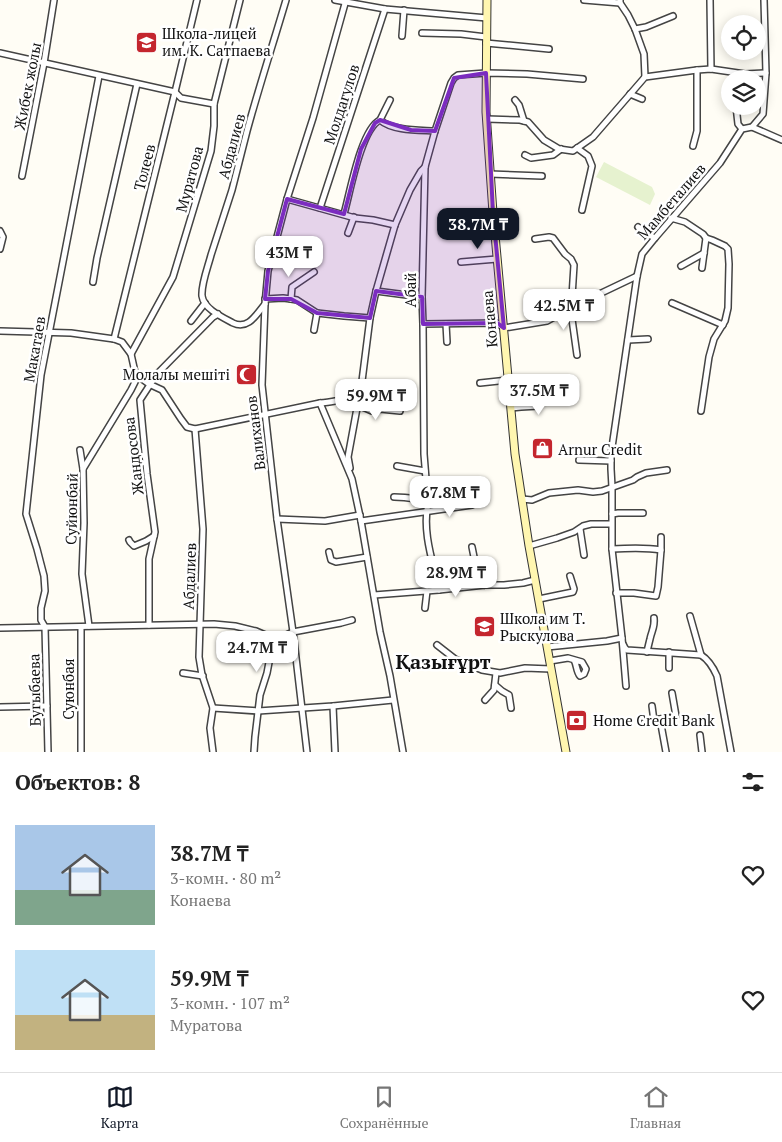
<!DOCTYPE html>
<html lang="ru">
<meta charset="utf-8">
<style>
body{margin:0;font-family:"PT Serif",serif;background:#f2f2f2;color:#222;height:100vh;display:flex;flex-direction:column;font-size:19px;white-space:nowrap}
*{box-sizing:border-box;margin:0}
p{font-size:16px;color:#767676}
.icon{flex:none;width:28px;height:28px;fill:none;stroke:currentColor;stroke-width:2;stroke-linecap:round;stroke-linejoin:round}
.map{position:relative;height:752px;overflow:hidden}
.drawer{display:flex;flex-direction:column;background:#fff;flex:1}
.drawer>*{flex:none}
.fabs{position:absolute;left:721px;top:15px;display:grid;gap:10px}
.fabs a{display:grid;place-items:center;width:45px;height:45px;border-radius:50%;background:#fff;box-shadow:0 2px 12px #0003;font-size:25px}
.price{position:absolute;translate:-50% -42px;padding:0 11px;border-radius:10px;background:#fff;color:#222;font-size:16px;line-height:32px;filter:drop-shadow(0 1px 2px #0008)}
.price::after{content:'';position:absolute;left:50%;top:30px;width:15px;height:11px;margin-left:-8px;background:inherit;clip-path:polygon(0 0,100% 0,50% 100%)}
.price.on{background:#111827;color:#fff}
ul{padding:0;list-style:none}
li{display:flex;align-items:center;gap:15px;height:125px;padding:0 15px}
li span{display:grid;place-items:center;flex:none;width:140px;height:100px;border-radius:0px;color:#555}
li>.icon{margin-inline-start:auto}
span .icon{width:60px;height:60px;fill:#fffc;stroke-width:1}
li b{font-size:21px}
h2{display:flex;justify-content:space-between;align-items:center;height:60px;padding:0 15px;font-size:21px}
.tab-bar{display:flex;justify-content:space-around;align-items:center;height:70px;border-top:1px solid #e0e0e0;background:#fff;font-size:14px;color:#767676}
.tab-bar a{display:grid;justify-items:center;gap:2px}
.tab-bar .on{color:#111827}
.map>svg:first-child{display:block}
.pitch{fill:#e6f2cf}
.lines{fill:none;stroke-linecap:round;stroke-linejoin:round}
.street-casing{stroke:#444;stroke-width:8}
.secondary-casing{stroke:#333;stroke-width:9}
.street{stroke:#fff;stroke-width:5}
.secondary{stroke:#fff6b0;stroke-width:7}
.marked{fill:#7b2cbf;fill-opacity:0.2;stroke:#7b2cbf;stroke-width:4;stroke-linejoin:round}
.labels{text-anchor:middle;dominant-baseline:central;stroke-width:5;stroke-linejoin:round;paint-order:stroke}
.poi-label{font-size:15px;fill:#111;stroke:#fff;text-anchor:start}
.street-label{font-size:15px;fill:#111;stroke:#fff}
.district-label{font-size:20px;font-weight:bold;fill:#111;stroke:#fff}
</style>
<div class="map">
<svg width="782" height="752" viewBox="0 0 782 752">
<rect width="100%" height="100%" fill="#fffdf5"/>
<!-- pitch -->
<polygon class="pitch" points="604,162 652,187 655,194 650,205 596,177"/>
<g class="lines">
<defs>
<g id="street">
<polyline points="335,0 385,9 487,18"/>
<polyline points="584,0 620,3"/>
<polyline points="620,0 620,3 628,15 635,29 644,54 645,77"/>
<polyline points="710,0 711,69"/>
<polyline points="635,29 646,27 673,16"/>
<polyline points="422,33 461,34 486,37"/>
<polyline points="402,36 404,10"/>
<polyline points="486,43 549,49"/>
<polyline points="0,53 175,92 181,98 214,104"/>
<polyline points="630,94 642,99"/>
<polyline points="515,100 519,105 524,121"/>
<polyline points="736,106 738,124 742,129"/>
<polyline points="487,119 520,120 528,122 544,140 559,149 573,151 593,137 645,77 697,70 711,69 745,74 766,73"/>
<polyline points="380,120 390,100"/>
<polyline points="752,127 782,140"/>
<polyline points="693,146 697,131 697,70"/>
<polyline points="577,148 588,156 592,166 582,210"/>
<polyline points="525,155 531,158 553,155 561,149"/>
<polyline points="490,174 542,176"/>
<polyline points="22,176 44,63 54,0"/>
<polyline points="287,199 355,218 373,220 395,225"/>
<polyline points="320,208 385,9"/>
<path d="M344 214C350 193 361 129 380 120 393 131 418 130 435 131"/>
<polyline points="671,218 685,222 703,234 706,238 712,240 725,246 728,249 729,264 728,308 725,321 714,339 709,357 701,411"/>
<polyline points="638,227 645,233 655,238"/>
<polyline points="0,231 3,237 0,249"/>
<polyline points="348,233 354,217"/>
<polyline points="535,239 549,237 553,238 565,254 571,259 574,265 571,312 577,355"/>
<polyline points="461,262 497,259"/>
<polyline points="681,266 704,253"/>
<polyline points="702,268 706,238"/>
<polyline points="93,282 97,258 137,84"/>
<polyline points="376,291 422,297"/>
<polyline points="265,299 283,298 291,299 297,300 317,313 344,316 370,318"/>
<polyline points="291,299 292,287 314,272"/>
<polyline points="672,303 723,325"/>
<path d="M265 304C256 315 248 330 233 323 222 317 204 309 202 296 201 284 208 267 211 255 218 234 225 212 232 190 237 171 242 151 247 131 259 87 273 44 286 0"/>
<polyline points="191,321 205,303"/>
<polyline points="423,324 497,323 504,328 547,321 572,307 637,276"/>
<polyline points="446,324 447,342"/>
<polyline points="314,330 317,313"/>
<path d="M0 331 71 333 114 339 122 342 131 354 135 372 138 376 149 384 162 390 181 419 187 427 195 429 320 403C334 402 346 398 359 398"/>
<polyline points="114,339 175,92 197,0"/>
<polyline points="628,340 648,339"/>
<polyline points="131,354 173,277 211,151 214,126 214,104 240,0"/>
<polyline points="480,383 508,380"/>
<polyline points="320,403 352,479 361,521 380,632 390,676 403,752"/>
<polyline points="358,405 372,411 375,411 380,409 400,411"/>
<polyline points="511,408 521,407 539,406 541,388 547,384 552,386"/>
<polyline points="195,429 203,529 199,657 202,675 213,708 210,728 213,752"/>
<polyline points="80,450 83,469"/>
<polyline points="579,460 611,461"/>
<polyline points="397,466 425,471"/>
<polyline points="350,468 348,457 362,381 370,318 376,291 395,225 410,190 421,171 425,167"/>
<path d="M394 497C406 497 418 498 427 504"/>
<polyline points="522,499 532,500 549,493 578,490 593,492 602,491 633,480 637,477 646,473 667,470"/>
<polyline points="612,514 618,513 643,513"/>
<polyline points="277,519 325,521 360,515"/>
<polyline points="361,521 472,505"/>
<polyline points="580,529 584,555"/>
<polyline points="129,540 130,542 134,546 146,541 154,536"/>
<polyline points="529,546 557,538 574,532 583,526 591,524 611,524"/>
<polyline points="472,547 474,557 485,585"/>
<path d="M612 549C628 548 645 547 661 550L658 587 656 596 634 593H616"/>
<polyline points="661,550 661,537"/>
<polyline points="329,552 331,560 336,562 367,557"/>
<path d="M439 590C433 562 422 532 428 504L424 454 423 324 422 297 425 167 435 131 451 83 454 78 458 75 486 73 527 74 583 79"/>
<polyline points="374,595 439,590 485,585 504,585 523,583 535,580"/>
<polyline points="539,599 573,592 574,589 570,576"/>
<polyline points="425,608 427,591"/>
<polyline points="690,616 701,655"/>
<polyline points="149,625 149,559 155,532 147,474 140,400 157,374 213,317 218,314"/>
<polyline points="89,626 82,574 84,523 83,469 131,390 138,376"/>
<polyline points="81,627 81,752"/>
<polyline points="0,628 214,624 235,626 256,631 270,637 282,637 293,632 341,623 352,620"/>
<path d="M623 644 625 648 627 650 701 655C709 660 713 667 717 676L731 752"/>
<polyline points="437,645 455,659 482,670 500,673 525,668 551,669"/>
<polyline points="547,647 607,641 622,638"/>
<path d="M647 652C648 647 649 643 650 639 652 630 655 627 654 618"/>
<path d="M550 661 568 658 582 662 586 669 584 674 580 676C576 671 577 665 574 660"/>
<polyline points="669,668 669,652"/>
<polyline points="183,673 203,676"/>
<polyline points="495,685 502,691 509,695 511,708"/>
<polyline points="626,686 622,638 612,549 612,487 611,469 611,454 637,276 642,254 655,238 720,163 742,129 752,127 763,114 766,73 764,0"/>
<polyline points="485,700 494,690 496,673"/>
<polyline points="333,706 335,752"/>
<polyline points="652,706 654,721"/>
<polyline points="0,707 47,706"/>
<polyline points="213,708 258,711 333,706 393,700"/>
<polyline points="644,723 660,719"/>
<polyline points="700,735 702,752"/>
<polyline points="48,752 45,627 41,620 41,608 45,591 44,576 37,549 26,514 41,375 99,76"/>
<polyline points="254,752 255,737 260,695 267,673 270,657 269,637"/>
<polyline points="307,752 293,632 277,519 262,385 265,304 268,271 287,199 313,118 346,0"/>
<polyline points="666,752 660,719 676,716 672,693"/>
</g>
<polyline id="secondary" points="487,0 486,112 493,213 515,454 529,546 566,752"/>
</defs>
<!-- street casing -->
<use href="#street" class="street-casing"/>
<!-- secondary casing -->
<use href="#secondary" class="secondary-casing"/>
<!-- street -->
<use href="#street" class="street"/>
<!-- secondary -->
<use href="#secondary" class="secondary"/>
</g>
<!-- marked area -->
<path class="marked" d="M486 73 493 213 504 328 497 323 423 324 422 297 376 291 370 318 317 313 291 299H265L268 271 287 199 344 214 361 149 375 123 380 120 411 130 435 131 454 78Z"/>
<!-- icons -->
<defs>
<symbol id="school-square" viewBox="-11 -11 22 22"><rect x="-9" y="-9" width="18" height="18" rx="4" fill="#c4262e" stroke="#fff"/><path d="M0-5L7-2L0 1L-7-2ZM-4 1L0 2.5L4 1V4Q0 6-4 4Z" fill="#fff"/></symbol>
<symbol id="mosque-square" viewBox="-11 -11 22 22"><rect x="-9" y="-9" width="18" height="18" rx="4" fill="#c4262e" stroke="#fff"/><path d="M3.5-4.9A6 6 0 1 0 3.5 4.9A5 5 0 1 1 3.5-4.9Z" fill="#fff"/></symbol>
<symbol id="shop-square" viewBox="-11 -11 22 22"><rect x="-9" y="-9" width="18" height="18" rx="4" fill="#c4262e" stroke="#fff"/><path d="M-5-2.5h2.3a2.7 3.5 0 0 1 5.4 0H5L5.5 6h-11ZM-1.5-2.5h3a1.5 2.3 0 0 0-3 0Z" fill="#fff"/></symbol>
<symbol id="bank-square" viewBox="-11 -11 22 22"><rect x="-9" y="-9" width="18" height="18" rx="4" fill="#c4262e" stroke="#fff"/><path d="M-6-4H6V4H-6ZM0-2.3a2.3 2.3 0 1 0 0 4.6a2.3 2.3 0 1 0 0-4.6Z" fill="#fff"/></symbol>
</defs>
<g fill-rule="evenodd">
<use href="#school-square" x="134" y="30" width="25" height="25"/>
<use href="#mosque-square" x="234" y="362" width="25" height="25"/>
<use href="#shop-square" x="530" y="436" width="25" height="25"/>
<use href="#school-square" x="472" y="614" width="25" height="25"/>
<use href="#bank-square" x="564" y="708" width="25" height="25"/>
</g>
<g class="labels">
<!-- poi labels -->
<g class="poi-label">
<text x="162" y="33">Школа-лицей<tspan x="162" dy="17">им. К. Сатпаева</tspan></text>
<text x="230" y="374" text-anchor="end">Молалы мешіті</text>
<text x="558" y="449">Arnur Credit</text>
<text x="500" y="618">Школа им Т.<tspan x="500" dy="17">Рыскулова</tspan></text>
<text x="593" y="720">Home Credit Bank</text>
</g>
<!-- street labels -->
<g class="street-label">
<text transform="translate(27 86) rotate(-79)">Жибек жолы</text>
<text transform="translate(341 104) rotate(-72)">Молдагулов</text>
<text transform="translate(231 146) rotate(-75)">Абдалиев</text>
<text transform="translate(144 167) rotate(-76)">Толеев</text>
<text transform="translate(189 179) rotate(-75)">Муратова</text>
<text transform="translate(671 201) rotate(-49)">Мамбеталиев</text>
<text transform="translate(410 290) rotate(-90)">Абай</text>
<text transform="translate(489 319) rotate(-95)">Конаева</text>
<text transform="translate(34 349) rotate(-80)">Макатаев</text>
<text transform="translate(255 433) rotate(-97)">Валиханов</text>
<text transform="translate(133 456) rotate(-97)">Жандосова</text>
<text transform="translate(71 509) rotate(-89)">Суйюнбай</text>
<text transform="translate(189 576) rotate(-88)">Абдалиев</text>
<text transform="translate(68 689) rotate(-90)">Суюнбая</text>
<text transform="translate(34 690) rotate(-91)">Бугыбаева</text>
</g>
<!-- district labels -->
<g class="district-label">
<text x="443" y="661">Қазығұрт</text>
</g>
</g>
</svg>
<div class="fabs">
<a><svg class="icon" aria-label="locate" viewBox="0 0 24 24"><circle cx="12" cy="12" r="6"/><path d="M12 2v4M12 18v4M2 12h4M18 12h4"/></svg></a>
<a><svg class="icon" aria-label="layers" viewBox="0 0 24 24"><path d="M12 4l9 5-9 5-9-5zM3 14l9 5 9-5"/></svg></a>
</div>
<b class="price on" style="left:478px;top:250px">38.7M ₸</b>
<b class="price" style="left:289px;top:278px">43M ₸</b>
<b class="price" style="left:564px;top:331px">42.5M ₸</b>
<b class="price" style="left:539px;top:416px">37.5M ₸</b>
<b class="price" style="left:376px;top:421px">59.9M ₸</b>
<b class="price" style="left:450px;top:518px">67.8M ₸</b>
<b class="price" style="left:456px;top:598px">28.9M ₸</b>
<b class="price" style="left:257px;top:673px">24.7M ₸</b>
</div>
<section class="drawer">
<h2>Объектов: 8<svg class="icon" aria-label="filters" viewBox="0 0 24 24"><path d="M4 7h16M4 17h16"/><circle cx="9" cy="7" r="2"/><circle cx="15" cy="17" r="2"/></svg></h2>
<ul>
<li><span style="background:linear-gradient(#a9c7e8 65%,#7fa58c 0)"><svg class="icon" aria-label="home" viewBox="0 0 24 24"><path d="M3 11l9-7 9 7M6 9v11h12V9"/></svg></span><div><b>38.7M ₸</b><p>3-комн. · 80 m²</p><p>Конаева</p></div><svg class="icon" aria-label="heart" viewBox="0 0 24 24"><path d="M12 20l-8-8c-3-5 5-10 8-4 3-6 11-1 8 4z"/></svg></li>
<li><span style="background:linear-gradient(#bfe0f5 65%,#c2b280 0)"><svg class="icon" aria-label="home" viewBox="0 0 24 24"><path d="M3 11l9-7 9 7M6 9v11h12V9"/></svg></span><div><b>59.9M ₸</b><p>3-комн. · 107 m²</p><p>Муратова</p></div><svg class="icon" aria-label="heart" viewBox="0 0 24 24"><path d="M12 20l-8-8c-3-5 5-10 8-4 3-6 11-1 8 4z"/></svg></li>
</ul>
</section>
<nav class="tab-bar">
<a class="on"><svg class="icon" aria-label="map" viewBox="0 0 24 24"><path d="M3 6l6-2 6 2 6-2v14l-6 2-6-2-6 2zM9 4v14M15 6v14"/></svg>Карта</a>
<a><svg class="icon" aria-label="saved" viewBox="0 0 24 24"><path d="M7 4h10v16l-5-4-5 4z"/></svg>Сохранённые</a>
<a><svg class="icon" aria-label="home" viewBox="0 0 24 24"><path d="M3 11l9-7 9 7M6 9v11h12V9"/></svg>Главная</a>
</nav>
